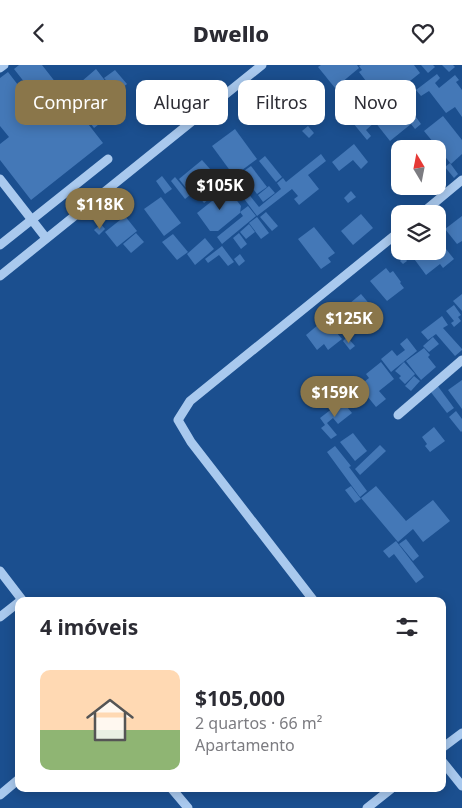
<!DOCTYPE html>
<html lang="pt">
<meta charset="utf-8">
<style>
body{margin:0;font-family:"Noto Sans",sans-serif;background:#f2f2f3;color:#2b2b33;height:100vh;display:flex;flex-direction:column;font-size:19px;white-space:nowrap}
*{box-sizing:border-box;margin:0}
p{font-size:16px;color:#7c7c81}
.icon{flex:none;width:28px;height:28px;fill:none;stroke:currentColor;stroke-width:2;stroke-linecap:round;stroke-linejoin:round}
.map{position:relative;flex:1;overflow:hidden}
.panel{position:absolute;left:15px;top:532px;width:431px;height:195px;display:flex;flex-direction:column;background:#fff;border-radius:10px;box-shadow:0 2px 12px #0003}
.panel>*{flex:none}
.banner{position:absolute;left:15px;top:15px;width:432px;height:45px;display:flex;gap:10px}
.needle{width:32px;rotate:350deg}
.fabs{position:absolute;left:391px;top:75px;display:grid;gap:10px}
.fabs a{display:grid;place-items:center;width:55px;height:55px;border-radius:10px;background:#fff;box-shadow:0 2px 12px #0003;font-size:25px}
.price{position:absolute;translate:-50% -42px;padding:0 11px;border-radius:18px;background:#8a764a;color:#fff;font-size:16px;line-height:32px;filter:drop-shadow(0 1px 2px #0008)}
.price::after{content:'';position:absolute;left:50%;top:30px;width:15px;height:11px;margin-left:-8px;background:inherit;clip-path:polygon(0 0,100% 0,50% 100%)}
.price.active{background:#222;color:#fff}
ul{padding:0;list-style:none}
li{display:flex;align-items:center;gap:15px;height:125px;padding:0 25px}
li span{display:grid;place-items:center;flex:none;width:140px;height:100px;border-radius:10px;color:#555}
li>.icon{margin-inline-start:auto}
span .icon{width:60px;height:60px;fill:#fffc;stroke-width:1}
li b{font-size:21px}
h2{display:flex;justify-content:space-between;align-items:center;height:60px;padding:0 25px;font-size:21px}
.tag{padding:0 18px;border-radius:10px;background:#fff;box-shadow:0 2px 12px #0003;font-size:18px;line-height:45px}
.tag.active{background:#8a764a;color:#fff}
header{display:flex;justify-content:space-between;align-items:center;height:65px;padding:0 25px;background:#fff;font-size:22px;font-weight:800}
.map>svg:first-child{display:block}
.building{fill:#4478b7}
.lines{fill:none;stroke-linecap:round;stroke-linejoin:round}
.minor{stroke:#a9c9ee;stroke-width:9}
</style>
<header><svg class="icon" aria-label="back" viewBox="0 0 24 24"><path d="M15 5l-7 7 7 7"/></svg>Dwello<svg class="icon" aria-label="heart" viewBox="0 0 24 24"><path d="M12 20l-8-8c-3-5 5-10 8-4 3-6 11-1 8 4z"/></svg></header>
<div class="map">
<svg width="462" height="743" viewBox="0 0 462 743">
<rect width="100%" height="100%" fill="#1b4f8f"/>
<!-- building -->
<g class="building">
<polygon points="19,0 42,0 103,78 31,135 0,95 0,79 9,72 0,61 0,13 8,7 45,55 55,47 51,43 47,46 14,4"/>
<polygon points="321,0 357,0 359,3 335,23 318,2"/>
<polygon points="361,0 414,0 420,8 390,32 397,40 410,30 412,33 406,38 421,59 415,64 411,59 390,76 375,57 366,65 371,71 367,75 353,58 360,52 364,57 372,50 367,44 388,28 384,24 372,33 362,20 366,16 359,7 362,5 359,1"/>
<polygon points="421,0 433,0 435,2 428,8"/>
<polygon points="442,0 453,0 455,2 449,7"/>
<polygon points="96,4 107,18 87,35 103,56 94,63 78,41 67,29"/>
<polygon points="115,5 127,19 116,28 119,32 113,38 101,24 108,18 112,22 104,13"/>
<polygon points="437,9 440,13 435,18 439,23 455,10 459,15 456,17 462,25 462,52 455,42 446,48 429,26 421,31 416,25"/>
<polygon points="157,16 165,25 155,32 154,30 148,34 143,27"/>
<polygon points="300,17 319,40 309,48 306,44 299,51 281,30 290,22 292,25"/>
<polygon points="443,51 462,75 462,89 451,99 424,66"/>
<polygon points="308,61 314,68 309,73 302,66"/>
<polygon points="235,64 257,94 234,111 212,81"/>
<polygon points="354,79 368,97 361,104 353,95 339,106 332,97"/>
<polygon points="321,89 326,96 308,110 319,124 299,140 294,134 298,131 292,124 257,151 242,131 247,127 259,142 281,124 277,118 283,113 286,117"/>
<polygon points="265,91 282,112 276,117 259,96"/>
<polygon points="400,93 400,107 393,99"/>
<polygon points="202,95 210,104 186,123 179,114"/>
<polygon points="450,98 458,109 454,113 445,102"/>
<polygon points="251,101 267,122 257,129 241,108"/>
<polygon points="211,104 219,113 195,134 187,124"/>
<polygon points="162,111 172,124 165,129 156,116"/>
<polygon points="175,112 190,130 185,134 171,116"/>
<polygon points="238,113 248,126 241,131 231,119"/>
<polygon points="213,119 219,126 204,138 200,133 201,132 200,130"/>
<polygon points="269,121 275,128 263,137 258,130"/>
<polygon points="228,124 241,141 240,148 218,166 210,166 197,148 217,132 217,129 220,126 224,127"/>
<polygon points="351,126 356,132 348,138 344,133"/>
<polygon points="161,132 181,158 164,171 144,144"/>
<polygon points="248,141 256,151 222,179 217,172 243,151 240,147"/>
<polygon points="266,147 278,161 272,166 260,152"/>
<polygon points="361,149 373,163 353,180 341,166"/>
<polygon points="125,151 137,166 117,182 105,167"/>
<polygon points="462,151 462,176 457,179 445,164"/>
<polygon points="257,152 269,168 261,174 249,158"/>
<polygon points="101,159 105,164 99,170 94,165"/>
<polygon points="249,159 255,167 246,174 240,167"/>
<polygon points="314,162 335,188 328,193 331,197 321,204 298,174"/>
<polygon points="136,168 144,177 131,188 123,179"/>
<polygon points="239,168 247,179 241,184 233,173"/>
<polygon points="173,169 188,187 177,195 162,177"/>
<polygon points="205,173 214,184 195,200 187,189"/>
<polygon points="438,174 454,194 443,203 440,199 426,210 412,191 418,186 438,186"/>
<polygon points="222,181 234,197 228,201 219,190 208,198 205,194"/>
<polygon points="240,189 245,196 239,201 234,194"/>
<polygon points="404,192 407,196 403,199 400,196"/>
<polygon points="386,203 390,208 393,206 401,217 400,218 404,223 387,236 370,216"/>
<polygon points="361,229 372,242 354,255 344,243"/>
<polygon points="462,229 462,246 453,236"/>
<polygon points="454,240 461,250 458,252 461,256 454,262 451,258 454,256 446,246"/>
<polygon points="442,251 448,260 443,263 462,284 462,285 455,291 436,269 428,275 421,267"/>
<polygon points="325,254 342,274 328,285 324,279 317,285 306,270"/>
<polygon points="347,272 355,281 350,285 343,276"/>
<polygon points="433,272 439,279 429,287 423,281"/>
<polygon points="407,273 417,286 391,307 381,294 392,285 397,291 405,285 400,279"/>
<polygon points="424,283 430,290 428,292 436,302 421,315 416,309 417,308 416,309 406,296"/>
<polygon points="381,297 394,314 379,326 386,334 376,342 359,321 369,313 366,309"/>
<polygon points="404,297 415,309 405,319 399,313 401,311 395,306"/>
<polygon points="414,311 420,316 411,326 405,321"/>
<polygon points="462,315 462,344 448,325"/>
<polygon points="337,316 343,322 337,328 331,322"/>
<polygon points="437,320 454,343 447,348 430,326"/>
<polygon points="342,336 352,348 338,359 333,353 327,358 337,370 331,374 321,363 325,360 320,353"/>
<polygon points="456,346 462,354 462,366 461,367 449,352"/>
<polygon points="434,362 445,376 430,387 425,381 427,379 422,372"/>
<polygon points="353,368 367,386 355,396 340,377"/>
<polygon points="380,380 386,386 360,410 355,404"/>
<polygon points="335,381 351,401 349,402 367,426 360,432 327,387"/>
<polygon points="351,421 361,434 355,438 345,425"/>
<polygon points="376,421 406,456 433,435 450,456 423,477 413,464 398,477 361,433"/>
<polygon points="406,474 419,491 413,496 399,479"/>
<polygon points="396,476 424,512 416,518 394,489 389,493 383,486"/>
</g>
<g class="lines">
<!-- minor -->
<g class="minor">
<polyline points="0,3 4,0"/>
<polyline points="0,114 46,173"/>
<polyline points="421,149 462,115"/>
<polyline points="0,180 108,94"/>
<polyline points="0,211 262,0"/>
<polyline points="398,350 462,295"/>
<polyline points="0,506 23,536"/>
<polyline points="314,536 191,377 178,355 190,336 400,166"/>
<polyline points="0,552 19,537"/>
<polyline points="442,683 462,668"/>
<polyline points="442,696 462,721"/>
<polyline points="172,724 188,743"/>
<polyline points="0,730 19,714"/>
<polyline points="367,743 391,724"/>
</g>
</g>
</svg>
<div class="fabs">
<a><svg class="needle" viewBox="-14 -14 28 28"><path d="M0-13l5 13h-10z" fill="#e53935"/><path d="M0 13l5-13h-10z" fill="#7c7c81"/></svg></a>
<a><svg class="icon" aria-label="layers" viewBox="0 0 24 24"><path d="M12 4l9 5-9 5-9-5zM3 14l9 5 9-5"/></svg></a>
</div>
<b class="price active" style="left:220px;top:146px">$105K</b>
<b class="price" style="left:100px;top:165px">$118K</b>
<b class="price" style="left:349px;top:279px">$125K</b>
<b class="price" style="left:335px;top:353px">$159K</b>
<div class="banner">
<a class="tag active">Comprar</a>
<a class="tag">Alugar</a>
<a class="tag">Filtros</a>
<a class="tag">Novo</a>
</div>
<section class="panel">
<h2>4 imóveis<svg class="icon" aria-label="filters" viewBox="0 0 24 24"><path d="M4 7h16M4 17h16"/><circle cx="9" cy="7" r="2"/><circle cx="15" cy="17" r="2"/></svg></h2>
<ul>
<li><span style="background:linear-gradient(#ffd9b3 60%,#8fb573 0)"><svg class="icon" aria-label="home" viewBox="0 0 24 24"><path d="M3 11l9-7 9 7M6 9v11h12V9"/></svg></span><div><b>$105,000</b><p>2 quartos · 66 m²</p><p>Apartamento</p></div></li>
</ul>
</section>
</div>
